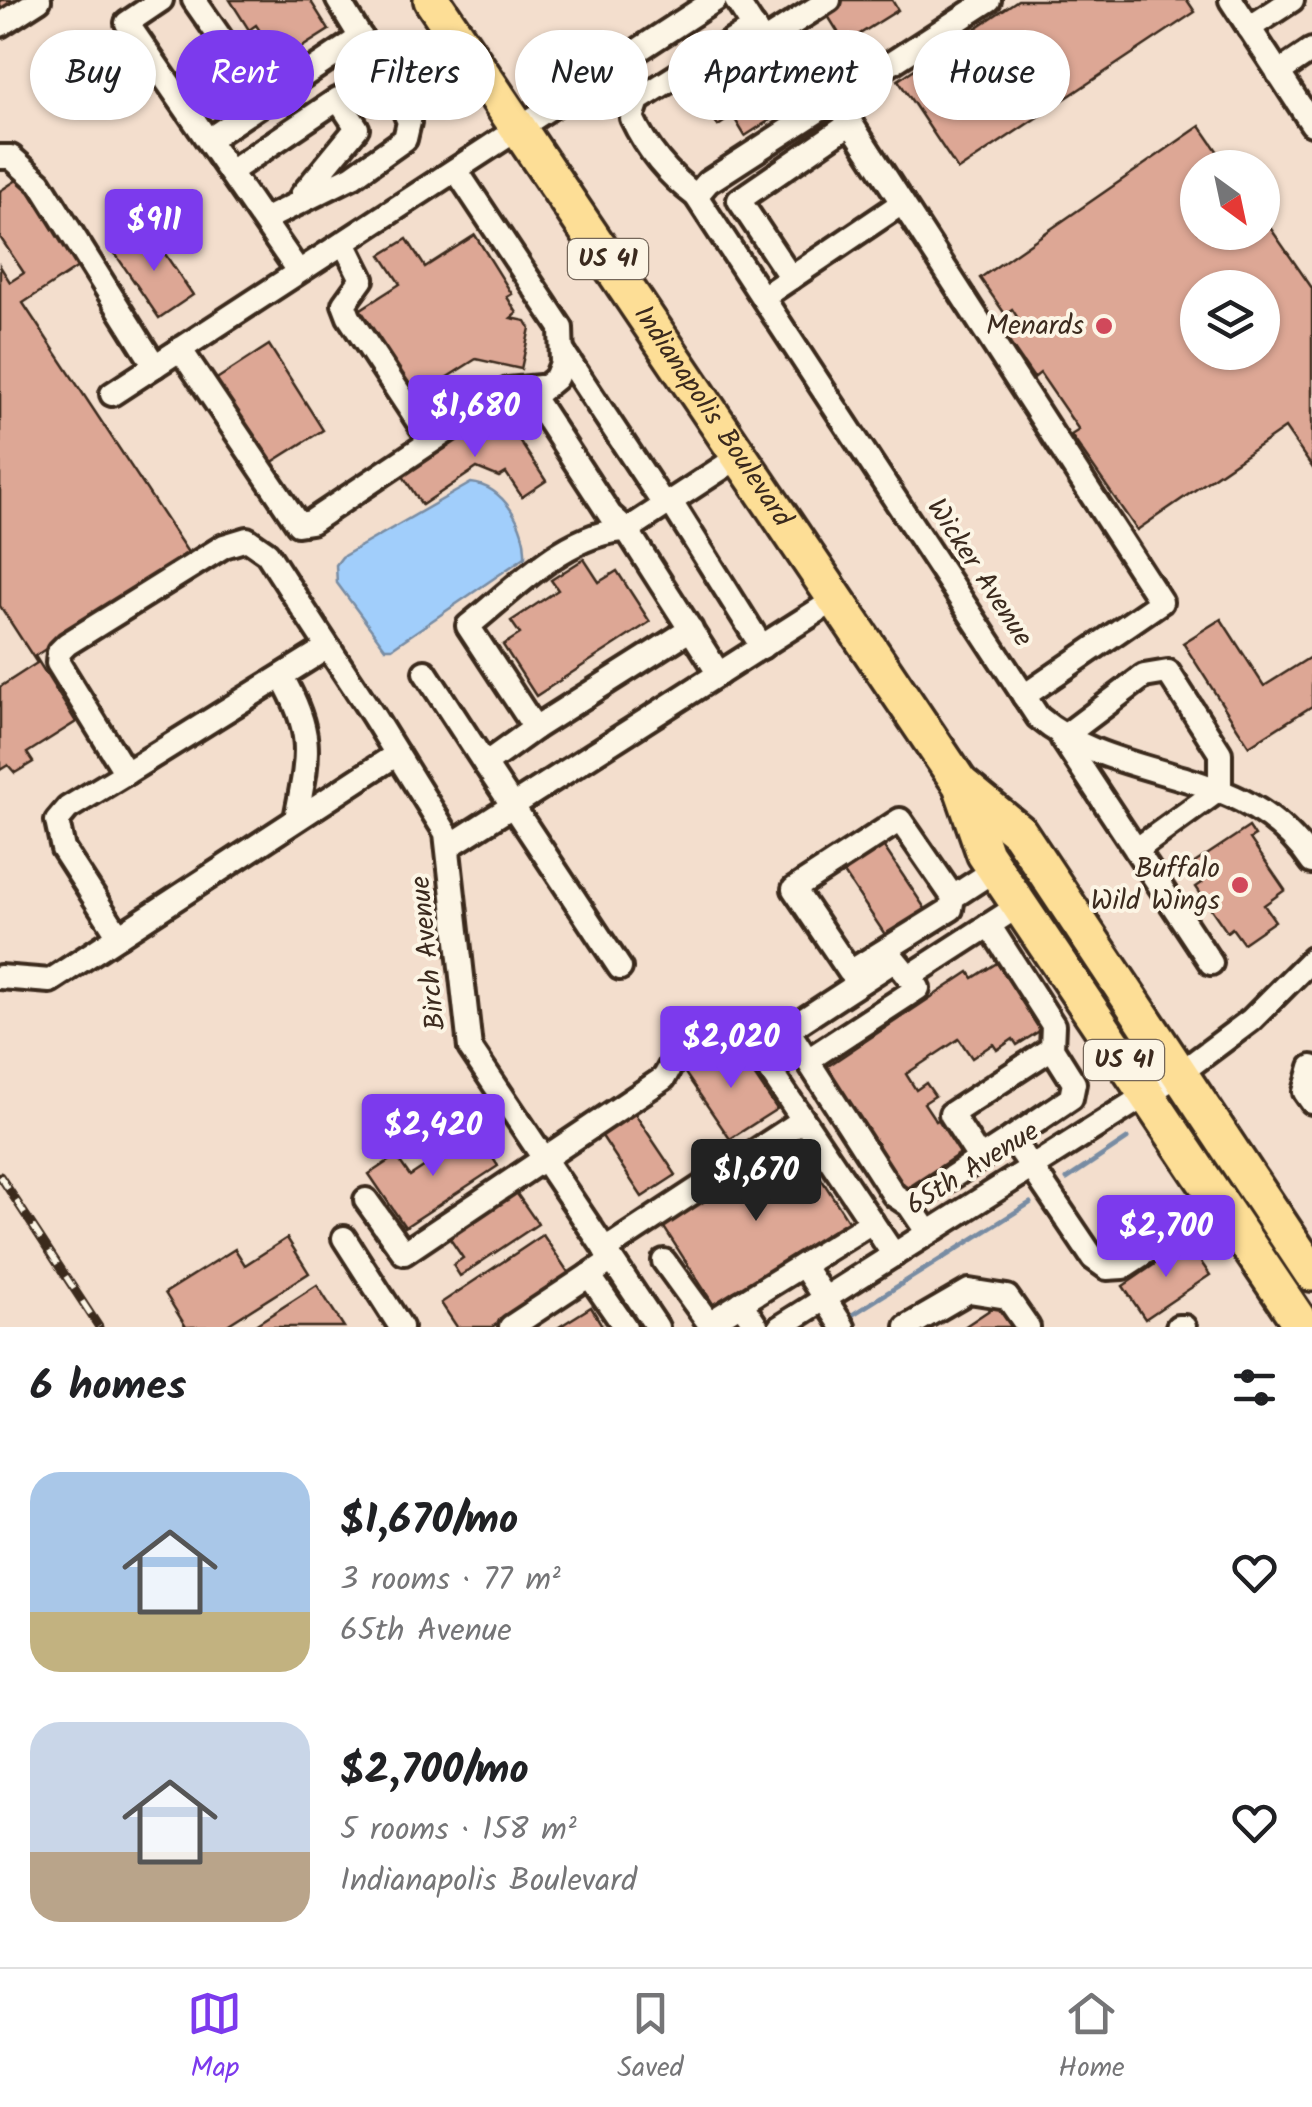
<!DOCTYPE html>
<meta charset="utf-8">
<style>
body{margin:0;font-family:Kalam,sans-serif;background:#f6f6f6;color:#202124;height:100vh;display:flex;flex-direction:column;font-size:38px;white-space:nowrap}
*{box-sizing:border-box;margin:0}
p{font-size:32px;color:#757577}
.icon{flex:none;width:55px;height:55px;fill:none;stroke:currentColor;stroke-width:2;stroke-linecap:round;stroke-linejoin:round}
.map{position:relative;height:1327px;overflow:hidden}
.details{display:flex;flex-direction:column;background:#fff;flex:1}
.details>*{flex:none}
.guide{position:absolute;left:30px;top:30px;width:1252px;height:90px;display:flex;gap:20px}
.needle{width:65px;rotate:147deg}
.controls{position:absolute;left:1180px;top:150px;display:grid;gap:20px}
.controls a{display:grid;place-items:center;width:100px;height:100px;border-radius:50%;background:#fff;box-shadow:0 2px 8px #0004;font-size:50px}
.price{position:absolute;translate:-50% -85px;padding:0 22px;border-radius:10px;background:#7c3aed;color:#fff;font-size:32px;line-height:65px;filter:drop-shadow(0 2px 5px #0008)}
.price::after{content:'';position:absolute;left:50%;top:60px;width:30px;height:22px;margin-left:-15px;background:inherit;clip-path:polygon(0 0,100% 0,50% 100%)}
.price.selected{background:#222;color:#fff}
ul{padding:0;list-style:none}
li{display:flex;align-items:center;gap:30px;height:250px;padding:0 30px}
li span{display:grid;place-items:center;flex:none;width:280px;height:200px;border-radius:30px;color:#555}
li>.icon{margin-inline-start:auto}
span .icon{width:120px;height:120px;fill:#fffc;stroke-width:1}
li b{font-size:42px}
h2{display:flex;justify-content:space-between;align-items:center;height:120px;padding:0 30px;font-size:42px}
.chip{padding:0 35px;border-radius:45px;background:#fff;box-shadow:0 2px 8px #0004;font-size:35px;line-height:90px}
.chip.selected{background:#7c3aed;color:#fff}
.menu{display:flex;justify-content:space-around;align-items:center;height:140px;border-top:2px solid #e0e0e0;background:#fff;font-size:28px;color:#757577}
.menu a{display:grid;justify-items:center;gap:5px}
.menu .selected{color:#7c3aed}
.map>svg:first-child{display:block}
.water{fill:#a1cefb;stroke:#788ca3;stroke-width:2.5}
.lines{fill:none;stroke-linecap:round;stroke-linejoin:round}
.stream{stroke:#788ca3;stroke-width:5}
.building{fill:#dda795;stroke:#3b2a1e;stroke-width:2.5;fill-rule:evenodd}
.minor-casing{stroke:#3b2a1e;stroke-width:30}
.highway-casing{stroke:#3b2a1e;stroke-width:42}
.minor{stroke:#fcf5e5;stroke-width:22}
.highway{stroke:#fdde96;stroke-width:35}
.rail-casing{stroke:#3b2a1e;stroke-width:9}
.rail{stroke:#fcf5e5;stroke-width:5;stroke-dasharray:15;stroke-linecap:butt}
.poi-dot{fill:#d1495b;stroke:#fcf5e5;stroke-width:4}
.labels{text-anchor:middle;dominant-baseline:central;stroke-width:8;stroke-linejoin:round;paint-order:stroke}
.shield{fill:#fcf5e5;stroke:#75675a;stroke-width:2.5}
.shield-label{font-size:25px;font-weight:bold;fill:#3b2a1e}
.poi-label{font-size:28px;fill:#3b2a1e;stroke:#fcf5e5;text-anchor:end}
.street-label{font-size:28px;fill:#3b2a1e;stroke:#fcf5e5}
</style>
<div class="map">
<svg width="1312" height="1327" viewBox="0 0 1312 1327">
<rect width="100%" height="100%" fill="#f3decd"/>
<filter id="ink" filterUnits="userSpaceOnUse"><feTurbulence type="fractalNoise" baseFrequency=".01" numOctaves="2"/><feDisplacementMap in="SourceGraphic" scale="20" xChannelSelector="R" yChannelSelector="G"/><feConvolveMatrix kernelMatrix="1 2 1 2 8 2 1 2 1" color-interpolation-filters="sRGB"/></filter>
<g filter="url(#ink)">
<!-- water -->
<path class="water" d="M471 483C503 486 527 526 525 557L392 648H385L337 583 336 565 342 557Z"/>
<g class="lines">
<!-- stream -->
<g class="stream">
<polyline points="1067,1179 1127,1139"/>
<polyline points="852,1315 1030,1203"/>
</g>
</g>
<!-- building -->
<g class="building">
<polygon points="0,0 22,0 0,14"/>
<polygon points="230,0 310,0 329,30 288,56 274,34 266,40 256,25 249,30"/>
<polygon points="818,0 892,0 898,10 852,39 865,59 745,136 733,116 718,126 693,85 714,72 733,102 772,77 838,32"/>
<polygon points="1018,0 1187,0 1195,12 958,170 898,80"/>
<path d="M1200 126 1229 168H1198V232H1262V216L1312 288V467L1285 428 1137 530 1071 435 1079 430 1040 373 1034 378 1002 332 1019 320 1012 309 1005 314 980 278ZM1198 288H1262V352H1198Z"/>
<polygon points="23,176 81,265 23,303 189,554 35,656 76,722 27,753 33,762 15,773 8,765 0,770 0,687 37,663 0,606 0,266 10,282 24,273 0,237 0,191"/>
<polygon points="148,229 193,295 159,318 114,252"/>
<polygon points="475,235 512,294 507,297 517,313 511,318 526,321 530,328 521,369 476,359 414,398 358,311 400,284 381,255 407,239 425,267"/>
<polygon points="269,345 323,430 269,464 215,380"/>
<polygon points="498,408 546,481 522,497 506,473 499,477 477,468 422,505 401,473"/>
<polygon points="584,559 599,582 617,571 650,622 536,696 503,645 520,634 511,621 558,590 551,580"/>
<polygon points="1221,619 1264,686 1312,656 1312,706 1249,746 1183,643"/>
<polygon points="1249,827 1255,836 1250,839 1285,890 1264,905 1275,921 1243,943 1232,928 1227,932 1196,887 1202,883 1190,866"/>
<polygon points="882,844 928,913 888,939 842,870"/>
<polygon points="997,963 1041,1030 1017,1045 1013,1039 997,1050 993,1044 972,1058 959,1039 906,1074 916,1090 926,1083 935,1096 924,1103 936,1121 943,1117 965,1150 903,1191 822,1070 969,972 973,978"/>
<polygon points="732,1042 777,1109 730,1139 685,1073"/>
<polygon points="631,1108 676,1175 642,1197 598,1130"/>
<polygon points="476,1132 498,1166 405,1227 369,1174 396,1156 410,1176"/>
<polygon points="797,1141 849,1222 715,1307 663,1226"/>
<polygon points="515,1191 538,1224 460,1276 453,1265 463,1258 448,1236"/>
<polygon points="543,1235 570,1275 492,1327 457,1327 441,1303"/>
<polygon points="287,1238 309,1273 224,1327 186,1327 165,1293 235,1249 245,1265"/>
<polygon points="1187,1242 1210,1275 1145,1319 1123,1286"/>
<polygon points="317,1285 344,1327 252,1327"/>
<polygon points="1003,1301 1020,1327 964,1327"/>
<polygon points="591,1307 603,1327 559,1327"/>
</g>
<g class="lines">
<defs>
<g id="minor">
<polyline points="161,0 127,23 298,271"/>
<polyline points="194,0 265,102"/>
<polyline points="736,0 763,42 829,0"/>
<polyline points="1231,0 1312,124"/>
<polyline points="0,25 39,0"/>
<path d="M754 27 638 100 632 118C647 150 668 175 696 196L1038 717C1121 787 1243 760 1312 862"/>
<polyline points="1249,28 1292,0"/>
<polyline points="1278,73 1312,50"/>
<polyline points="835,99 1161,602 1024,696"/>
<polyline points="208,140 361,37"/>
<polyline points="0,157 11,157 40,183 155,366"/>
<polyline points="456,170 561,328 562,363 556,378 533,397 610,515 627,530 740,456"/>
<polyline points="230,172 338,99 357,128 302,195"/>
<polyline points="696,196 708,182 989,0"/>
<polyline points="264,220 353,176 405,139 409,122 401,103 338,0"/>
<polyline points="344,243 362,279 344,304 349,317 431,441"/>
<polyline points="791,278 902,203"/>
<polyline points="763,297 791,278 739,200 851,123"/>
<polyline points="180,349 298,524 311,522 508,390 540,387"/>
<polyline points="563,352 665,506"/>
<polyline points="112,394 715,0"/>
<polyline points="671,502 762,647"/>
<path d="M691 629 535 728 468 626C513 591 567 531 627 530L719 674"/>
<path d="M328 647 126 773 58 663 59 652 67 644 224 546 247 539 267 553C302 608 338 662 374 717L446 833 470 1048 657 1327"/>
<polyline points="425,672 485,764 535,728"/>
<path d="M282 677C315 735 308 756 296 819"/>
<polyline points="485,764 620,968"/>
<polyline points="448,847 836,599"/>
<polyline points="1136,850 1220,789 1220,753 1168,672 1144,676 1062,738 1211,963"/>
<polyline points="953,897 951,909 850,972 794,889 900,820 953,897 996,869"/>
<polyline points="989,925 1053,1025 1052,1048 1074,1083 1071,1098 1012,1138 1093,1258 1107,1268 1123,1267 1173,1234"/>
<polyline points="119,936 63,849 57,821 68,808 126,773"/>
<polyline points="0,977 50,981 397,754"/>
<polyline points="909,977 1020,905"/>
<polyline points="808,1060 918,988 895,960 788,1030 894,1195 909,1205 928,1233"/>
<polyline points="1312,1067 1305,1092 1312,1102"/>
<polyline points="980,1159 951,1114 1052,1048"/>
<polyline points="366,1200 404,1253 664,1078 675,1058 719,1024 741,1027 894,1255"/>
<polyline points="909,1205 1012,1138"/>
<polyline points="344,1238 401,1327"/>
<polyline points="605,1250 803,1120"/>
<polyline points="664,1261 709,1323 872,1222"/>
<polyline points="803,1265 843,1327"/>
<polyline points="589,1275 625,1327"/>
<polyline points="741,1303 757,1327"/>
<polyline points="511,1327 612,1260"/>
<polyline points="780,1327 1179,1074 1251,1020 1312,959"/>
<polyline points="907,1327 969,1291 1007,1297 1028,1327"/>
<polyline points="1178,1327 1184,1327"/>
</g>
<g id="highway">
<path id="s1" d="M432 0 961 785 985 854 1303 1327"/>
<polyline points="962,785 1019,832 1312,1273"/>
</g>
</defs>
<!-- minor casing -->
<use href="#minor" class="minor-casing"/>
<!-- highway casing -->
<use href="#highway" class="highway-casing"/>
<!-- minor -->
<use href="#minor" class="minor"/>
<!-- highway -->
<use href="#highway" class="highway"/>
<defs>
<polyline id="rail" points="0,1176 99,1327"/>
</defs>
<!-- rail casing -->
<use href="#rail" class="rail-casing"/>
<!-- rail -->
<use href="#rail" class="rail"/>
</g>
</g>
<!-- markers -->
<g class="poi-dot">
<circle cx="1104" cy="326" r="10"/>
<circle cx="1240" cy="885" r="10"/>
</g>
<g class="labels">
<!-- shield labels -->
<g class="shield">
<rect x="568" y="239" width="80" height="40" rx="8"/>
<rect x="1084" y="1040" width="80" height="40" rx="8"/>
</g>
<g class="shield-label">
<text x="608" y="259">US 41</text>
<text x="1124" y="1060">US 41</text>
</g>
<!-- poi labels -->
<g class="poi-label">
<text x="1084" y="326">Menards</text>
<text x="1220" y="869">Buffalo<tspan x="1220" dy="32">Wild Wings</tspan></text>
</g>
<!-- street labels -->
<g class="street-label">
<text stroke="none"><textPath href="#s1" startOffset="502">Indianapolis Boulevard</textPath></text>
<text transform="translate(979 573) rotate(57)">Wicker Avenue</text>
<text transform="translate(429 953) rotate(-96)">Birch Avenue</text>
<text transform="translate(973 1169) rotate(-32)">65th Avenue</text>
</g>
</g>
</svg>
<div class="controls">
<a><svg class="needle" viewBox="-14 -14 28 28"><path d="M0-13l5 13h-10z" fill="#e53935"/><path d="M0 13l5-13h-10z" fill="#757577"/></svg></a>
<a><svg class="icon" aria-label="layers" viewBox="0 0 24 24"><path d="M12 4l9 5-9 5-9-5zM3 14l9 5 9-5"/></svg></a>
</div>
<b class="price" style="left:154px;top:274px">$911</b>
<b class="price" style="left:475px;top:460px">$1,680</b>
<b class="price" style="left:731px;top:1091px">$2,020</b>
<b class="price" style="left:433px;top:1179px">$2,420</b>
<b class="price selected" style="left:756px;top:1224px">$1,670</b>
<b class="price" style="left:1166px;top:1280px">$2,700</b>
<div class="guide">
<a class="chip">Buy</a>
<a class="chip selected">Rent</a>
<a class="chip">Filters</a>
<a class="chip">New</a>
<a class="chip">Apartment</a>
<a class="chip">House</a>
</div>
</div>
<section class="details">
<h2>6 homes<svg class="icon" aria-label="filters" viewBox="0 0 24 24"><path d="M4 7h16M4 17h16"/><circle cx="9" cy="7" r="2"/><circle cx="15" cy="17" r="2"/></svg></h2>
<ul>
<li><span style="background:linear-gradient(#a9c7e8 70%,#c2b280 0)"><svg class="icon" aria-label="home" viewBox="0 0 24 24"><path d="M3 11l9-7 9 7M6 9v11h12V9"/></svg></span><div><b>$1,670/mo</b><p>3 rooms · 77 m²</p><p>65th Avenue</p></div><svg class="icon" aria-label="heart" viewBox="0 0 24 24"><path d="M12 20l-8-8c-3-5 5-10 8-4 3-6 11-1 8 4z"/></svg></li>
<li><span style="background:linear-gradient(#c9d6e8 65%,#b9a48a 0)"><svg class="icon" aria-label="home" viewBox="0 0 24 24"><path d="M3 11l9-7 9 7M6 9v11h12V9"/></svg></span><div><b>$2,700/mo</b><p>5 rooms · 158 m²</p><p>Indianapolis Boulevard</p></div><svg class="icon" aria-label="heart" viewBox="0 0 24 24"><path d="M12 20l-8-8c-3-5 5-10 8-4 3-6 11-1 8 4z"/></svg></li>
</ul>
</section>
<nav class="menu">
<a class="selected"><svg class="icon" aria-label="map" viewBox="0 0 24 24"><path d="M3 6l6-2 6 2 6-2v14l-6 2-6-2-6 2zM9 4v14M15 6v14"/></svg>Map</a>
<a><svg class="icon" aria-label="saved" viewBox="0 0 24 24"><path d="M7 4h10v16l-5-4-5 4z"/></svg>Saved</a>
<a><svg class="icon" aria-label="home" viewBox="0 0 24 24"><path d="M3 11l9-7 9 7M6 9v11h12V9"/></svg>Home</a>
</nav>
